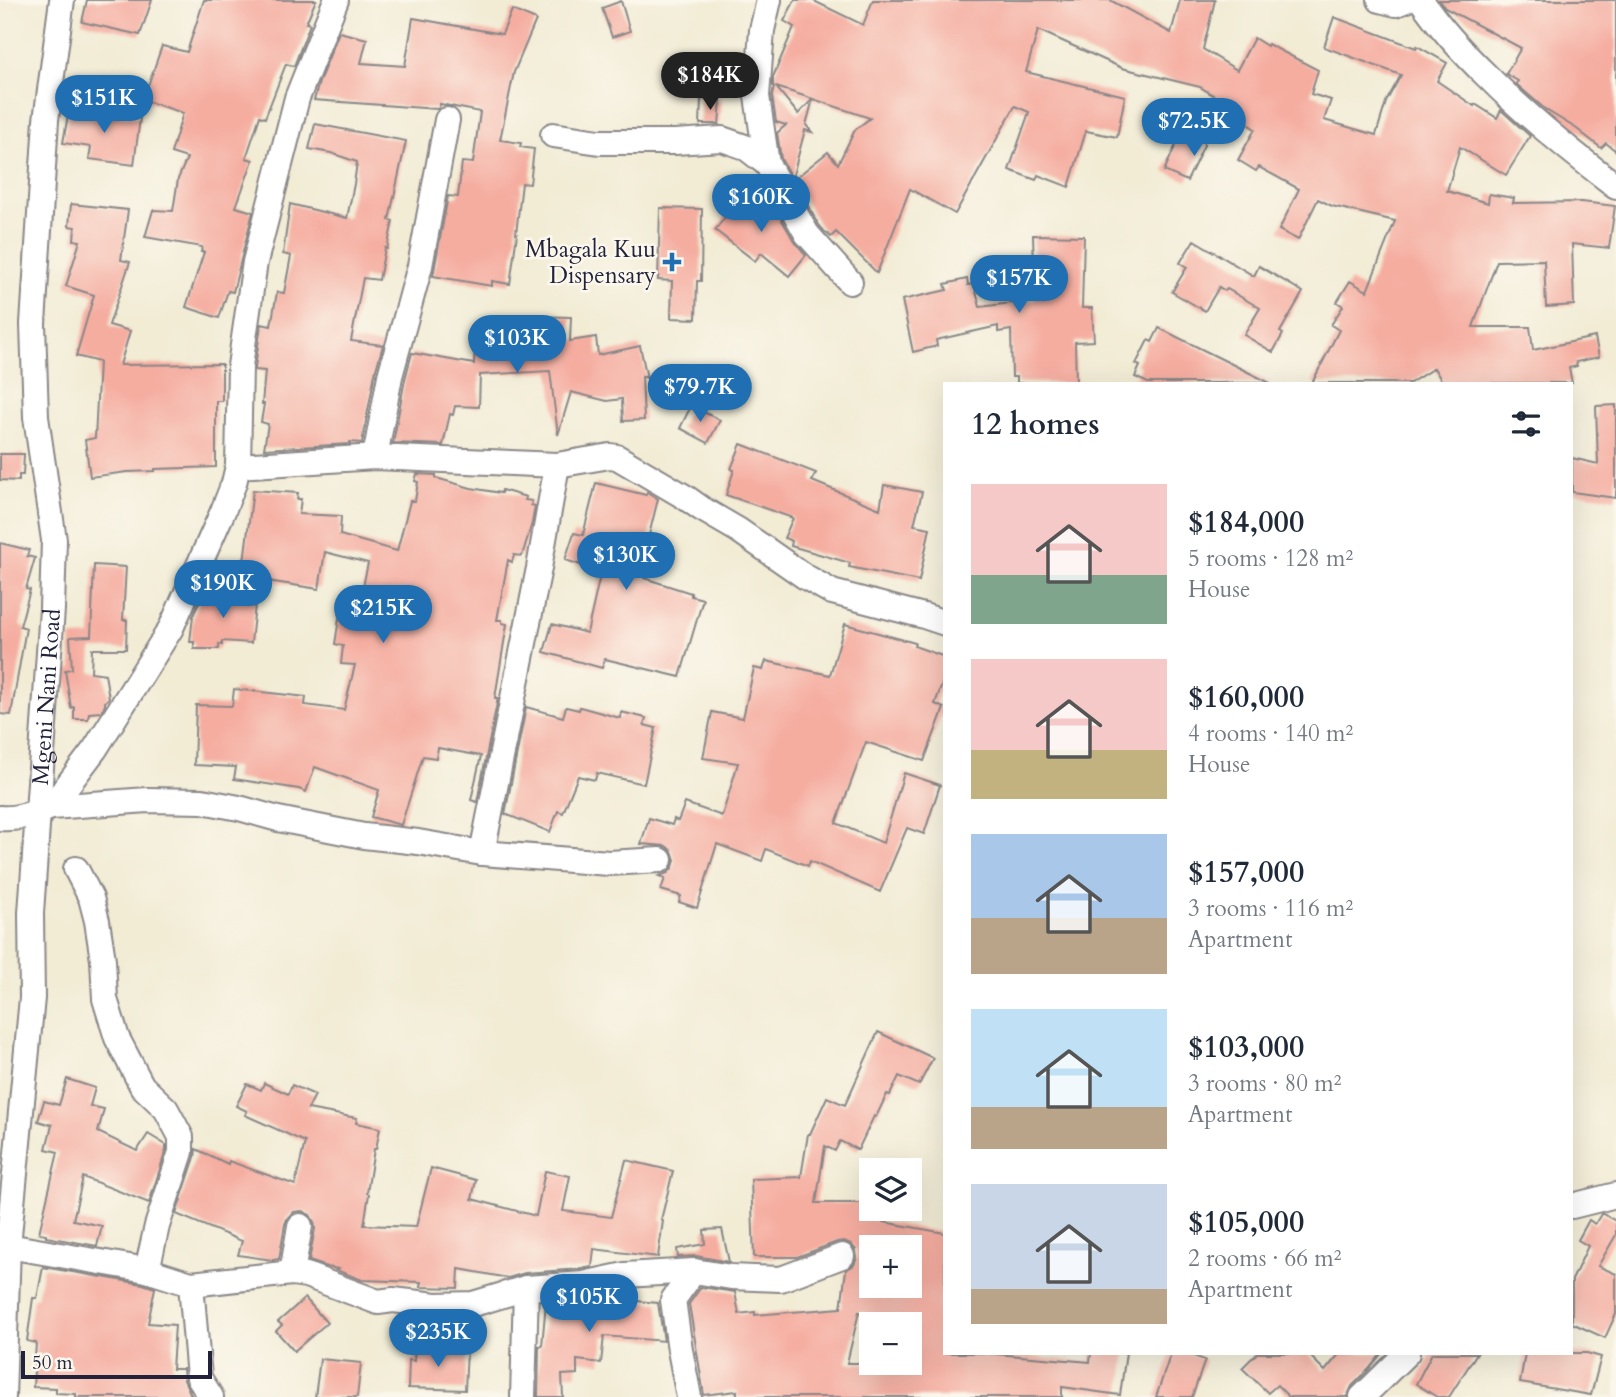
<!DOCTYPE html>
<meta charset="utf-8">
<style>
body{margin:0;font-family:Cardo,serif;background:#f6f6f7;color:#1f2937;height:100vh;display:flex;flex-direction:column;font-size:26px;white-space:nowrap}
*{box-sizing:border-box;margin:0}
p{font-size:23px;color:#747a83}
.icon{flex:none;width:38px;height:38px;fill:none;stroke:currentColor;stroke-width:2;stroke-linecap:round;stroke-linejoin:round}
.map{position:relative;flex:1;overflow:hidden}
.sheet{position:absolute;left:943px;top:382px;width:630px;height:973px;display:flex;flex-direction:column;background:#fff;border-radius:0px;box-shadow:0 7px 28px #0002}
.sheet>*{flex:none}
.buttons{position:absolute;left:859px;top:1158px;display:grid;gap:14px}
.buttons a{display:grid;place-items:center;width:63px;height:63px;border-radius:0px;background:#fff;box-shadow:0 7px 28px #0002;font-size:35px}
.scale{position:absolute;left:21px;bottom:18px;width:191px;box-sizing:border-box;padding-left:7px;border:4px solid #22223b;border-top:0;font-size:19px;line-height:24px;white-space:nowrap;color:#22223b;-webkit-text-stroke:5px #fbf7ec;paint-order:stroke}
.price{position:absolute;translate:-50% -60px;padding:0 16px;border-radius:24px;background:#1f6fb2;color:#fff;font-size:23px;line-height:46px;filter:drop-shadow(0 2px 4px #0008)}
.price::after{content:'';position:absolute;left:50%;top:42px;width:21px;height:16px;margin-left:-10px;background:inherit;clip-path:polygon(0 0,100% 0,50% 100%)}
.price.current{background:#222;color:#fff}
ul{padding:0;list-style:none}
li{display:flex;align-items:center;gap:21px;height:175px;padding:0 28px}
li span{display:grid;place-items:center;flex:none;width:196px;height:140px;border-radius:0px;color:#555}
li>.icon{margin-inline-start:auto}
span .icon{width:84px;height:84px;fill:#fffc;stroke-width:1}
li b{font-size:30px}
h2{display:flex;justify-content:space-between;align-items:center;height:84px;padding:0 28px;font-size:30px}
.map>svg:first-child{display:block}
.building{fill:#f5ada0;fill-rule:evenodd}
.lines{fill:none;stroke-linecap:round;stroke-linejoin:round}
.minor-casing{stroke:#8a8788;stroke-width:28}
.minor{stroke:#fff;stroke-width:24}
.poi-dot{fill:#1f6fb2;stroke:#fbf7ec;stroke-width:2.5}
.labels{text-anchor:middle;dominant-baseline:central;stroke-width:5;stroke-linejoin:round;paint-order:stroke}
.poi-label{font-size:23px;fill:#22223b;stroke:#fbf7ec;text-anchor:end}
.street-label{font-size:23px;fill:#22223b;stroke:#fbf7ec}
</style>
<div class="map">
<svg width="1616" height="1397" viewBox="0 0 1616 1397">
<rect width="100%" height="100%" fill="#fbf7ec"/>
<filter id="ink" filterUnits="userSpaceOnUse"><feTurbulence type="fractalNoise" baseFrequency=".0143" numOctaves="2"/><feDisplacementMap in="SourceGraphic" scale="14" xChannelSelector="R" yChannelSelector="G"/><feConvolveMatrix kernelMatrix="1 2 1 2 8 2 1 2 1" color-interpolation-filters="sRGB"/></filter>
<filter id="wash" filterUnits="userSpaceOnUse"><feTurbulence type="fractalNoise" baseFrequency=".00686" numOctaves="4" result="noise"/><feDisplacementMap in="SourceGraphic" scale="28" xChannelSelector="R" yChannelSelector="G"/><feGaussianBlur stdDeviation="1.57" result="paint"/><feColorMatrix in="noise" values="0 0 0 0 0 0 0 0 0 0 0 0 0 0 0 0 0 1.4 0 .05"/><feComposite in="paint" operator="in"/></filter>
<g filter="url(#wash)">
<rect width="100%" height="100%" fill="#f2ecd5"/>
<g id="blocks">
<!-- building -->
<g class="building">
<polygon points="87,0 152,0 140,35 82,22"/>
<polygon points="204,0 316,0 306,23 310,24 294,66 286,64 265,118 260,116 246,158 253,160 236,207 253,212 233,292 228,291 219,318 186,307 204,252 201,252 202,247 145,237 153,210 173,211 178,179 187,158 171,153 183,113 143,100 162,46 187,52"/>
<path d="M795 0H812L863 25 873 0H1110L1171 33 1180 0H1215L1203 49 1237 70 1254 38 1267 46 1268 44 1318 70 1311 94 1331 100 1324 120 1376 135 1386 102 1401 75 1324 47 1334 17 1416 48 1417 46 1447 63 1437 81 1474 106 1475 104 1497 118 1501 110 1530 136 1506 175 1460 147 1447 191 1488 203 1489 194 1514 198 1513 203 1582 202 1615 206 1609 248 1572 244 1574 305 1546 307 1544 260 1497 261 1473 327H1530L1533 350 1595 337 1599 357 1576 362 1577 366 1569 368 1572 383H1443L1434 368 1410 383H1312L1339 330 1331 325 1343 306 1337 302 1350 281 1367 291 1395 221 1332 206 1318 199 1298 240 1279 230 1299 189 1259 167 1256 171 1238 160 1255 129 1242 120 1245 115 1200 87 1122 68 1038 30 1026 72 1125 96 1117 137 1086 131 1069 187 1038 175 1036 180 1009 170 1029 112 1015 106 955 214 910 189 877 273 836 232 831 237 824 231 819 225 793 180 828 152 838 164 855 130 870 118 813 99 806 125 812 132 805 130 792 179 781 159 777 133 786 125 776 122 772 96 774 87 773 86V77L794 27 784 21ZM776 87 804 96 813 99 798 114Z"/>
<polygon points="1439,0 1616,0 1616,151 1606,143 1601,148 1577,129 1546,110 1516,84 1518,81 1506,74 1521,48 1445,8"/>
<polygon points="621,1 630,31 612,37 602,8"/>
<polygon points="512,10 536,20 514,72 500,140 521,143 520,147 534,149 530,184 522,183 516,234 517,234 510,284 492,281 492,286 433,276 448,196 458,197 462,162 473,163 480,112 440,104 439,108 437,109 314,100 319,82 339,32 367,39 361,63 405,66 413,18 502,34"/>
<polygon points="701,99 721,100 719,124 700,124"/>
<polygon points="69,109 140,118 134,165 89,159 91,147 63,143"/>
<polygon points="315,124 406,141 389,220 393,221 387,249 385,248 379,280 363,278 351,341 383,345 375,373 362,443 350,442 350,444 264,449 268,424 261,422 264,404 262,404 265,371 255,370 255,367 261,324 271,326 277,292 284,293 291,256 283,254 290,204 347,218 354,184 357,162 331,153 309,149"/>
<polygon points="1184,127 1204,137 1204,145 1187,181 1164,171"/>
<polygon points="743,195 758,207 769,198 794,241 806,255 789,276 761,253 755,261 715,230"/>
<polygon points="71,204 128,210 121,260 130,262 109,325 130,331 120,365 222,364 222,401 216,401 216,467 155,469 155,471 127,472 90,477 85,440 95,438 99,362 76,356 94,295 66,286 80,241 74,240 75,227 69,226"/>
<polygon points="660,208 702,209 701,281 697,281 696,319 671,318 672,281 658,280"/>
<polygon points="1033,235 1084,236 1082,308 1092,308 1094,341 1075,342 1076,383 1017,383 1017,377 1012,377 1011,330 998,332 998,326 936,340 937,346 913,352 902,300 947,290 945,284 967,279 968,285 974,284 980,307 1035,300"/>
<polygon points="1194,240 1254,276 1259,266 1303,292 1280,332 1283,334 1273,352 1244,335 1260,308 1227,289 1225,291 1219,287 1205,311 1172,292 1187,267 1180,263"/>
<polygon points="531,316 571,317 570,341 596,337 598,355 640,346 647,378 642,376 644,420 623,421 622,399 607,401 571,392 558,435 550,371 480,375 479,407 455,406 453,415 450,414 443,445 393,443 405,379 412,353 474,364 476,326 531,323"/>
<polygon points="1159,328 1270,383 1148,383 1135,377 1140,366 1136,364 1148,340 1152,342"/>
<polygon points="1616,405 1616,498 1572,492 1572,458 1598,464 1596,406"/>
<polygon points="691,406 720,420 708,443 680,428"/>
<polygon points="741,444 816,473 812,481 880,509 884,485 922,492 914,525 930,528 919,581 849,567 850,563 791,546 792,541 784,538 793,518 726,495 734,470 731,469"/>
<polygon points="0,454 24,454 23,475 19,475 19,481 0,480"/>
<polygon points="417,474 436,475 436,478 471,488 501,493 502,490 526,497 525,500 532,501 531,505 535,506 532,523 522,556 514,555 512,562 508,560 497,620 502,620 502,623 507,624 495,698 498,698 477,802 471,800 481,756 438,748 436,758 423,756 401,825 371,817 379,790 315,767 306,792 299,789 234,779 236,767 194,765 196,705 232,706 234,689 306,697 305,705 344,710 355,665 341,664 343,646 335,644 340,612 357,615 368,563 325,552 319,589 242,577 253,490 298,493 297,499 301,499 299,514 341,516 340,535 397,551 410,501 415,501 418,482 415,481"/>
<polygon points="596,483 646,495 647,492 658,499 647,543 652,544 644,578 691,593 691,596 703,599 680,677 605,659 602,668 544,652 552,624 587,633 601,571 565,560 574,533 583,535"/>
<polygon points="0,543 29,550 27,556 35,558 26,589 30,590 20,626 26,628 11,715 0,714"/>
<polygon points="94,565 126,567 123,620 127,620 126,649 92,649 91,672 105,674 109,698 105,702 105,705 101,712 89,713 88,719 74,719 74,707 71,708 65,670 72,669 70,637 91,636"/>
<polygon points="204,591 256,596 251,643 222,641 222,645 219,644 219,649 194,649 194,642 190,642 193,616"/>
<polygon points="845,624 915,643 914,646 945,657 945,676 935,704 944,708 924,761 866,742 836,823 883,843 904,773 940,785 924,834 907,828 880,892 810,861 808,866 766,849 762,861 717,844 697,908 679,902 681,896 661,890 665,878 659,876 668,873 673,867 675,860 672,851 666,846 641,844 649,818 672,825 674,819 678,821 685,803 722,816 738,763 703,758 712,712 743,718 754,668 763,670 766,661 830,675"/>
<polygon points="526,707 563,717 566,707 579,710 580,707 620,718 621,712 646,718 644,725 656,728 644,784 597,773 595,780 578,776 563,813 558,811 550,832 505,814"/>
<path d="M878 1032 933 1058 919 1085 899 1076 890 1095 887 1094 876 1117 874 1116 858 1150 840 1141 835 1151 825 1146 816 1203H872V1220L945 1233V1353H983L1090 1362 1091 1353H1126L1120 1395 1062 1387V1397H737V1391L704 1395 689 1304 701 1287 735 1292 739 1314 755 1312V1315L841 1308 846 1270 854 1265 857 1258 856 1250 851 1244 844 1241 837 1242 797 1257H754L751 1179 801 1177 808 1134H810L827 1097 845 1105ZM872 1248H910V1286H872ZM859 1312 910 1322V1363H847Z"/>
<polygon points="67,1079 95,1088 90,1106 104,1109 98,1132 137,1151 148,1134 166,1145 166,1150 149,1203 83,1177 73,1220 102,1226 97,1246 46,1237 46,1234 39,1233 58,1152 46,1149 52,1125 38,1121 44,1101 59,1105"/>
<polygon points="264,1083 288,1094 292,1085 315,1095 308,1109 357,1118 356,1123 380,1128 376,1149 374,1149 367,1193 369,1194 364,1225 416,1227 431,1168 476,1180 472,1199 536,1216 545,1171 570,1176 563,1211 611,1217 626,1160 673,1171 661,1220 663,1221 658,1257 594,1249 592,1267 581,1269 525,1273 508,1278 459,1269 458,1288 420,1287 421,1282 362,1280 336,1270 338,1269 327,1267 309,1261 315,1228 314,1222 310,1215 302,1211 294,1212 288,1217 285,1224 279,1259 273,1260 238,1255 242,1241 176,1214 195,1157 196,1149 228,1164 229,1161 295,1185 305,1142 245,1115 247,1111 236,1106 247,1084 261,1090"/>
<polygon points="1601,1214 1603,1214 1616,1221 1616,1235 1598,1266 1616,1274 1616,1314 1605,1338 1572,1323 1572,1280 1588,1246 1578,1240 1589,1220 1595,1224"/>
<polygon points="722,1229 729,1262 696,1256 678,1257 677,1249 705,1244 704,1230"/>
<polygon points="43,1267 143,1284 155,1288 148,1323 175,1325 172,1369 183,1369 184,1380 192,1397 76,1397 76,1394 56,1393 56,1388 33,1387 36,1343 27,1341 33,1298 37,1298"/>
<polygon points="592,1297 658,1303 664,1341 604,1336 601,1363 577,1360 577,1374 562,1375 563,1397 538,1397 539,1346 542,1346 546,1302"/>
<polygon points="305,1298 327,1323 294,1351 276,1331 282,1325 278,1322"/>
<polygon points="415,1347 467,1350 465,1390 408,1388 409,1360 414,1361"/>
<polygon points="1171,1353 1185,1353 1205,1360 1192,1397 1156,1397"/>
<polygon points="1257,1353 1307,1353 1325,1371 1340,1353 1382,1353 1369,1369 1352,1386 1347,1397 1289,1397 1277,1385 1268,1393 1242,1368"/>
<polygon points="1432,1353 1477,1353 1449,1397 1437,1397 1416,1384"/>
<polygon points="1525,1353 1587,1353 1601,1357 1591,1395 1520,1383"/>
<polygon points="320,1359 361,1363 357,1397 315,1397"/>
</g>
</g>
</g>
<g filter="url(#ink)">
<use href="#blocks" fill-opacity="0" stroke="#8a8788" stroke-width="2"/>
<g class="lines">
<defs>
<g id="minor">
<polyline points="1380,0 1396,4 1406,0"/>
<path d="M1421 0C1441 29 1463 53 1488 77 1528 117 1571 152 1616 186"/>
<polyline points="553,135 599,142 675,142 722,139 745,147 767,164 807,234 850,282"/>
<polyline points="767,164 757,96 762,30 769,0"/>
<polyline points="375,457 390,376 420,266 447,120"/>
<polyline points="238,466 375,457 557,465 610,456 617,457 685,497 702,509 738,530 804,576 832,592 924,616 945,623"/>
<polyline points="51,807 95,749 171,628 223,511 234,483 238,466 240,366 255,262 297,98 336,0"/>
<path d="M0 818C17 820 36 813 51 807L148 800 202 801 239 808 278 819 364 836 418 842 482 853 609 863 660 860"/>
<polyline points="482,853 539,568 557,465"/>
<polyline points="76,869 91,898 97,921 103,960 105,999 117,1038 142,1086 166,1109 181,1137 181,1152 157,1226 147,1270"/>
<polyline points="1572,1206 1616,1195"/>
<polyline points="8,1246 147,1270 191,1284 292,1273 306,1275 378,1302 393,1300 436,1305 473,1304 526,1288 583,1284 625,1275 694,1271 731,1277 781,1279 842,1256"/>
<polyline points="292,1273 300,1226"/>
<polyline points="191,1284 199,1378 211,1397"/>
<path id="s1" d="M3 1397 8 1246 32 998 31 913 52 609 54 540 36 417 33 324 46 120 62 0"/>
<polyline points="523,1397 526,1288"/>
<polyline points="689,1397 680,1350 673,1300 694,1271"/>
<polyline points="1362,1397 1407,1353"/>
</g>
</defs>
<!-- minor casing -->
<use href="#minor" class="minor-casing"/>
<!-- minor -->
<use href="#minor" class="minor"/>
</g>
</g>
<!-- markers -->
<path class="poi-dot" d="M668.5 251.5h7v7h7v7h-7v7h-7v-7h-7v-7h7z"/>
<g class="labels">
<!-- poi labels -->
<g class="poi-label">
<text x="656" y="249">Mbagala Kuu<tspan x="656" dy="26">Dispensary</tspan></text>
</g>
<!-- street labels -->
<g class="street-label">
<text stroke="none"><textPath href="#s1" startOffset="702">Mgeni Nani Road</textPath></text>
</g>
</g>
</svg>
<div class="buttons">
<a><svg class="icon" aria-label="layers" viewBox="0 0 24 24"><path d="M12 4l9 5-9 5-9-5zM3 14l9 5 9-5"/></svg></a>
<a>+</a>
<a>−</a>
</div>
<div class="scale">50 m</div>
<b class="price current" style="left:710px;top:112px">$184K</b>
<b class="price" style="left:104px;top:135px">$151K</b>
<b class="price" style="left:1194px;top:158px">$72.5K</b>
<b class="price" style="left:761px;top:234px">$160K</b>
<b class="price" style="left:1019px;top:315px">$157K</b>
<b class="price" style="left:517px;top:375px">$103K</b>
<b class="price" style="left:700px;top:424px">$79.7K</b>
<b class="price" style="left:626px;top:592px">$130K</b>
<b class="price" style="left:223px;top:620px">$190K</b>
<b class="price" style="left:383px;top:645px">$215K</b>
<b class="price" style="left:589px;top:1334px">$105K</b>
<b class="price" style="left:438px;top:1369px">$235K</b>
<section class="sheet">
<h2>12 homes<svg class="icon" aria-label="filters" viewBox="0 0 24 24"><path d="M4 7h16M4 17h16"/><circle cx="9" cy="7" r="2"/><circle cx="15" cy="17" r="2"/></svg></h2>
<ul>
<li><span style="background:linear-gradient(#f6c9c9 65%,#7fa58c 0)"><svg class="icon" aria-label="home" viewBox="0 0 24 24"><path d="M3 11l9-7 9 7M6 9v11h12V9"/></svg></span><div><b>$184,000</b><p>5 rooms · 128 m²</p><p>House</p></div></li>
<li><span style="background:linear-gradient(#f6c9c9 65%,#c2b280 0)"><svg class="icon" aria-label="home" viewBox="0 0 24 24"><path d="M3 11l9-7 9 7M6 9v11h12V9"/></svg></span><div><b>$160,000</b><p>4 rooms · 140 m²</p><p>House</p></div></li>
<li><span style="background:linear-gradient(#a9c7e8 60%,#b9a48a 0)"><svg class="icon" aria-label="home" viewBox="0 0 24 24"><path d="M3 11l9-7 9 7M6 9v11h12V9"/></svg></span><div><b>$157,000</b><p>3 rooms · 116 m²</p><p>Apartment</p></div></li>
<li><span style="background:linear-gradient(#bfe0f5 70%,#b9a48a 0)"><svg class="icon" aria-label="home" viewBox="0 0 24 24"><path d="M3 11l9-7 9 7M6 9v11h12V9"/></svg></span><div><b>$103,000</b><p>3 rooms · 80 m²</p><p>Apartment</p></div></li>
<li><span style="background:linear-gradient(#c9d6e8 75%,#b9a48a 0)"><svg class="icon" aria-label="home" viewBox="0 0 24 24"><path d="M3 11l9-7 9 7M6 9v11h12V9"/></svg></span><div><b>$105,000</b><p>2 rooms · 66 m²</p><p>Apartment</p></div></li>
</ul>
</section>
</div>
